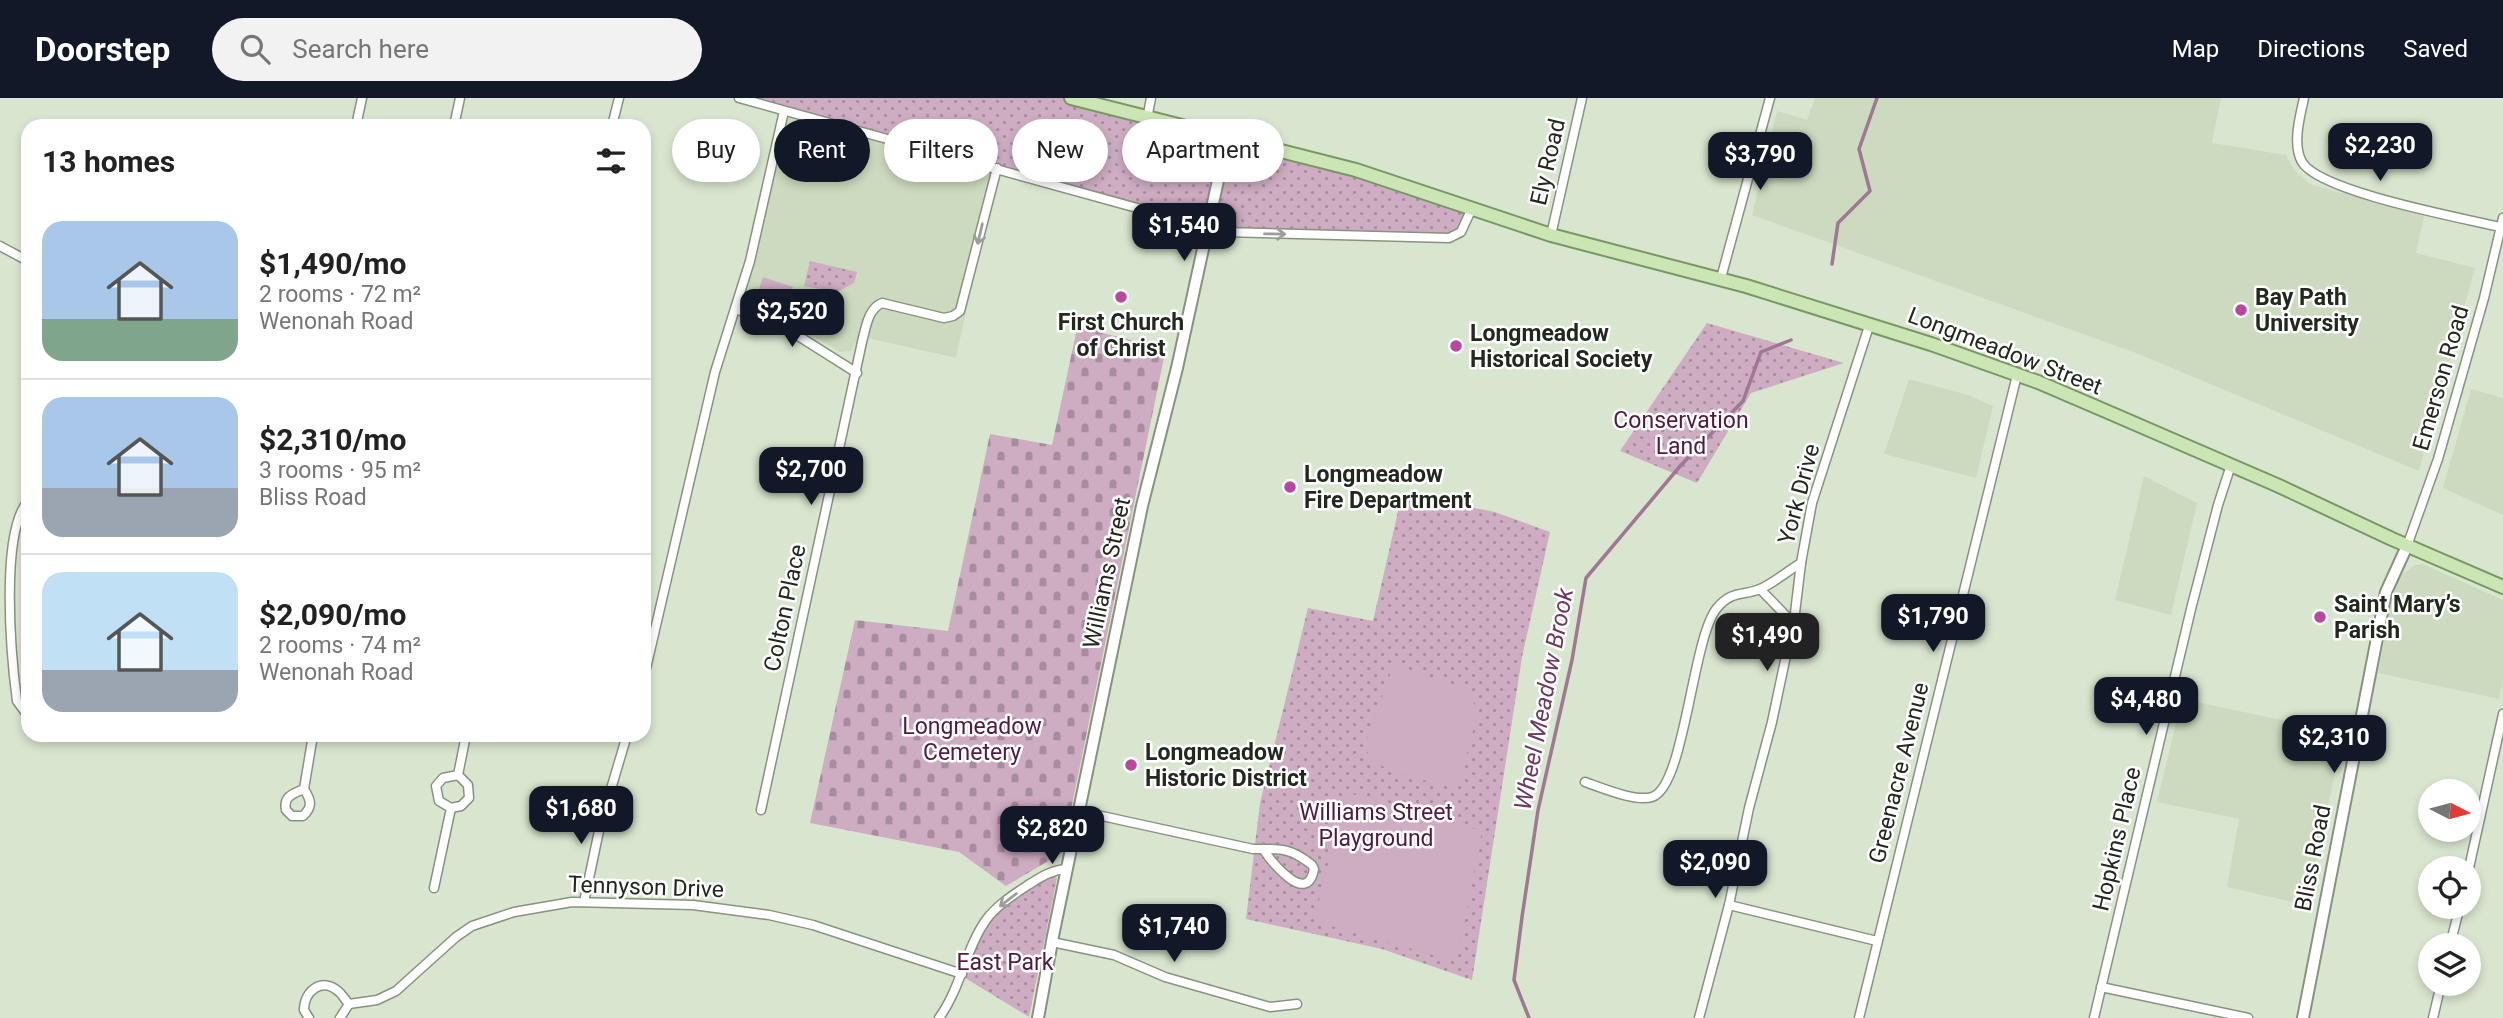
<!DOCTYPE html>
<meta charset="utf-8">
<style>
body{margin:0;font-family:Roboto,sans-serif;background:#f2f2f2;color:#222;height:100vh;display:flex;flex-direction:column;font-size:26px;white-space:nowrap}
*{box-sizing:border-box;margin:0}
p{font-size:23px;color:#767676}
.icon{flex:none;width:38px;height:38px;fill:none;stroke:currentColor;stroke-width:2;stroke-linecap:round;stroke-linejoin:round}
.map{position:relative;flex:1;overflow:hidden}
.drawer{position:absolute;left:21px;top:21px;width:630px;height:623px;display:flex;flex-direction:column;background:#fff;border-radius:21px;box-shadow:0 4px 10px #0003}
.drawer>*{flex:none}
.banner{position:absolute;left:672px;top:21px;width:665px;height:63px;display:flex;gap:14px}
.needle{width:46px;rotate:96deg}
.controls{position:absolute;left:2418px;top:681px;display:grid;gap:14px}
.controls a{display:grid;place-items:center;width:63px;height:63px;border-radius:50%;background:#fff;box-shadow:0 4px 10px #0003;font-size:35px}
.price{position:absolute;translate:-50% -60px;padding:0 16px;border-radius:14px;background:#111827;color:#fff;font-size:23px;line-height:46px;filter:drop-shadow(0 2px 4px #0008)}
.price::after{content:'';position:absolute;left:50%;top:42px;width:21px;height:16px;margin-left:-10px;background:inherit;clip-path:polygon(0 0,100% 0,50% 100%)}
.price.on{background:#222;color:#fff}
ul{padding:0;list-style:none}
li{display:flex;align-items:center;gap:21px;height:175px;padding:0 21px}
li+li{border-top:2px solid #e0e0e0}
li span{display:grid;place-items:center;flex:none;width:196px;height:140px;border-radius:21px;color:#555}
li>.icon{margin-inline-start:auto}
span .icon{width:84px;height:84px;fill:#fffc;stroke-width:1}
li b{font-size:30px}
h2{display:flex;justify-content:space-between;align-items:center;height:84px;padding:0 21px;font-size:30px}
.pill{padding:0 24px;border-radius:32px;background:#fff;box-shadow:0 4px 10px #0003;font-size:24px;line-height:63px}
.pill.on{background:#111827;color:#fff}
header{display:flex;align-items:center;gap:42px;box-sizing:border-box;height:98px;padding:0 35px;background:#111827;color:#fff}
header strong{font-size:33px}
nav{display:flex;gap:38px;margin-inline-start:auto;font-size:24px}
.search{width:490px;height:63px;background:#f2f2f2;display:flex;align-items:center;gap:18px;box-sizing:border-box;padding:0 24px;border-radius:38px;color:#767676;font-size:26px}
.map>svg:first-child{display:block}
.built{fill:#ccdbbf}
.grass{fill:url(#grass-dots)}
.cemetery{fill:url(#cemetery-stones)}
.garden{fill:#ceacc2}
.lines{fill:none;stroke-linecap:round;stroke-linejoin:round}
.stream{stroke:#a17793;stroke-width:3.5}
.minor-casing{stroke:#87937e;stroke-width:11}
.secondary-casing{stroke:#87937e;stroke-width:14}
.primary-casing{stroke:#799761;stroke-width:16}
.minor{stroke:#fff;stroke-width:8}
.secondary{stroke:#fff;stroke-width:10}
.primary{stroke:#cbe5b5;stroke-width:12}
.oneway{stroke:#9c9e9a}
.poi-dot{fill:#bc469d;stroke:#fff;stroke-width:2.5}
.labels{text-anchor:middle;dominant-baseline:central;stroke-width:5;stroke-linejoin:round;paint-order:stroke}
.street-label{font-size:23px;fill:#23281f;stroke:#fff}
.poi-label{font-size:23px;font-weight:bold;fill:#23281f;stroke:#fff;text-anchor:start}
.park-label{font-size:23px;fill:#501a41;stroke:#fff}
.water-label{font-size:24px;font-style:italic;fill:#70375f;stroke:#fff}
</style>
<header>
<strong>Doorstep</strong>
<div class="search"><svg class="icon" aria-label="search" viewBox="0 0 24 24"><circle cx="10" cy="10" r="6"/><path d="M15 15l6 6"/></svg>Search here</div>
<nav><a>Map</a><a>Directions</a><a>Saved</a></nav>
</header>
<div class="map">
<svg width="2503" height="920" viewBox="0 0 2503 920">
<defs>
<pattern id="grass-dots" width="8" height="8" patternUnits="userSpaceOnUse" patternTransform="scale(1.75)"><rect width="8" height="8" fill="#ceacc2"/><path d="M2 2h.1M6 6h.1" fill="none" stroke="#a78c9d" stroke-width="1.8" stroke-linecap="round"/></pattern>
<pattern id="cemetery-stones" width="16" height="16" patternUnits="userSpaceOnUse" patternTransform="scale(1.75)"><rect width="16" height="16" fill="#ceacc2"/><path d="M2 7V4a2 2 0 0 1 4 0v3zM10 15v-3a2 2 0 0 1 4 0v3z" fill="#a78c9d"/></pattern>
</defs>
<rect width="100%" height="100%" fill="#d9e6cf"/>
<!-- built -->
<g class="built">
<polygon points="1815,0 2221,0 2212,45 2286,57 2294,72 2310,86 2424,118 2416,155 2475,170 2419,373 2136,255 1752,117 1777,13 1807,22"/>
<polygon points="784,13 997,70 956,260 859,238 851,253 840,254 792,226 746,205 745,194"/>
<polygon points="1909,281 1968,297 1993,308 1976,380 1884,356"/>
<polygon points="2471,291 2503,300 2503,417 2443,390"/>
<polygon points="2144,378 2197,405 2171,517 2115,502"/>
<polygon points="2423,466 2503,502 2503,582 2499,601 2378,575 2394,489 2399,479 2415,467"/>
<polygon points="2182,601 2344,635 2306,807 2227,789 2239,721 2157,704"/>
</g>
<!-- grass -->
<g class="grass">
<polygon points="739,0 1071,0 1313,62 1472,110 1456,138 1245,136"/>
<polygon points="810,163 857,174 854,185 837,194 804,188"/>
<polygon points="1707,225 1844,265 1751,295 1697,385 1620,353"/>
<polygon points="1402,396 1495,414 1550,434 1522,559 1472,882 1382,851 1246,821 1260,705 1308,510 1373,523"/>
<polygon points="1051,777 1057,780 1029,919 965,880 978,843 995,816"/>
</g>
<!-- cemetery -->
<polygon class="cemetery" points="1078,226 1095,230 1098,234 1166,250 1062,755 1006,788 959,754 810,725 855,522 948,533 990,336 1052,347"/>
<!-- garden -->
<g class="garden">
<polygon points="763,179 793,189 785,210 756,200"/>
<polygon points="1394,566 1469,593 1478,615 1457,691 1393,674 1373,663 1365,650 1369,634"/>
<polygon points="1346,694 1482,733 1457,864 1314,823"/>
</g>
<g class="lines">
<!-- stream -->
<g class="stream">
<polyline points="1832,166 1838,125 1870,93 1859,51 1877,0"/>
<polyline points="1529,920 1514,882 1522,819 1538,712 1572,562 1586,480 1681,367 1743,303 1761,254 1791,242"/>
</g>
<defs>
<g id="minor">
<polyline points="739,0 1224,134 1449,140 1461,134 1472,110"/>
<path d="M2304 0C2300 18 2292 47 2302 64 2320 94 2462 120 2500 129"/>
<polyline points="1147,21 1151,0"/>
<polyline points="356,28 362,0"/>
<polyline points="454,28 460,0"/>
<polyline points="612,28 619,0"/>
<polyline points="1551,137 1582,0"/>
<polyline points="0,148 28,163"/>
<polyline points="1721,180 1770,0"/>
<polyline points="736,211 792,234 857,275"/>
<path d="M28 403C0 435 11 558 17 603L28 618"/>
<polyline points="2407,448 2438,361 2484,200 2503,120"/>
<polyline points="1760,491 1793,525"/>
<polyline points="644,579 715,274 750,163 784,13"/>
<polyline points="62,637 91,637"/>
<path d="M1585 684C1602 690 1635 704 1652 699 1685 689 1692 540 1717 510 1732 492 1743 498 1760 491 1772 486 1789 472 1801 465L1812 405 1870 225"/>
<path d="M304 691C293 696 283 698 286 712L292 718H303C313 709 311 702 304 691L313 637"/>
<polyline points="451,710 461,708 469,700 468,687 458,677"/>
<path d="M761 712 862 244C866 229 868 211 882 205L944 220 953 218 960 213 997 70"/>
<path d="M1079 713 1253 751C1280 751 1290 749 1312 767L1314 771C1307 809 1271 763 1263 751"/>
<polyline points="2469,770 2503,616"/>
<polyline points="434,790 451,710 439,703 436,688 443,680 458,677 466,637"/>
<polyline points="584,804 600,728 627,637"/>
<polyline points="1729,807 1877,843"/>
<polyline points="1052,844 1114,857 1165,879 1270,909 1297,906"/>
<polyline points="2450,847 2460,808"/>
<polyline points="2101,889 2248,920"/>
<polyline points="349,906 377,902 396,893 456,839 472,828 514,814 572,804 693,807 769,817 813,827 962,876"/>
<path d="M309 920 304 912C304 893 322 879 338 893 343 897 345 902 349 906L340 920"/>
<path d="M939 920C961 890 965 852 986 822 996 808 1013 797 1028 787 1041 779 1051 772 1067 771"/>
<polyline points="1699,920 1729,807 1749,710 1772,624 1795,515 1801,465"/>
<polyline points="1859,920 2017,277"/>
<polyline points="2094,920 2191,511 2218,407 2231,367"/>
<polyline points="2433,920 2441,886"/>
</g>
<g id="secondary">
<polyline points="1038,920 1053,838 1142,408 1177,270 1227,41"/>
<polyline points="2303,920 2386,494 2407,448"/>
</g>
<polyline id="primary" points="1071,0 1356,72 1551,137 1746,188 1931,246 2038,284 2108,314 2279,388 2392,441 2503,489"/>
</defs>
<!-- minor casing -->
<use href="#minor" class="minor-casing"/>
<!-- secondary casing -->
<use href="#secondary" class="secondary-casing"/>
<!-- primary casing -->
<use href="#primary" class="primary-casing"/>
<!-- minor -->
<use href="#minor" class="minor"/>
<!-- secondary -->
<use href="#secondary" class="secondary"/>
<!-- primary -->
<use href="#primary" class="primary"/>
</g>
<!-- one-way arrows -->
<defs><path id="oneway-shaft" d="M-6 0H5M1.5-3L5.5 0L1.5 3" fill="none" stroke-width="1.6" stroke-linecap="round" stroke-linejoin="round" transform="scale(1.75)"/></defs>
<g class="oneway">
<use href="#oneway-shaft" transform="translate(980 136) rotate(103)"/>
<use href="#oneway-shaft" transform="translate(1275 136) rotate(1)"/>
<use href="#oneway-shaft" transform="translate(1008 802) rotate(142)"/>
</g>
<!-- markers -->
<g class="poi-dot">
<circle cx="1121" cy="199" r="7"/>
<circle cx="2241" cy="212" r="7"/>
<circle cx="1456" cy="248" r="7"/>
<circle cx="1290" cy="389" r="7"/>
<circle cx="2320" cy="519" r="7"/>
<circle cx="1131" cy="667" r="7"/>
</g>
<g class="labels">
<!-- street labels -->
<g class="street-label">
<text transform="translate(1548 64) rotate(-77)">Ely Road</text>
<text transform="translate(2005 253) rotate(21)">Longmeadow Street</text>
<text transform="translate(2441 280) rotate(-74)">Emerson Road</text>
<text transform="translate(1799 396) rotate(-75)">York Drive</text>
<text transform="translate(1107 475) rotate(-78)">Williams Street</text>
<text transform="translate(785 510) rotate(-78)">Colton Place</text>
<text transform="translate(1899 675) rotate(-76)">Greenacre Avenue</text>
<text transform="translate(2117 741) rotate(-77)">Hopkins Place</text>
<text transform="translate(2313 760) rotate(-79)">Bliss Road</text>
<text transform="translate(646 789) rotate(2)">Tennyson Drive</text>
</g>
<!-- poi labels -->
<g class="poi-label">
<text x="2255" y="199">Bay Path<tspan x="2255" dy="26">University</tspan></text>
<text x="1121" y="224" text-anchor="middle">First Church<tspan x="1121" dy="26">of Christ</tspan></text>
<text x="1470" y="235">Longmeadow<tspan x="1470" dy="26">Historical Society</tspan></text>
<text x="1304" y="376">Longmeadow<tspan x="1304" dy="26">Fire Department</tspan></text>
<text x="2334" y="506">Saint Mary’s<tspan x="2334" dy="26">Parish</tspan></text>
<text x="1145" y="654">Longmeadow<tspan x="1145" dy="26">Historic District</tspan></text>
</g>
<!-- park labels -->
<g class="park-label">
<text x="1681" y="322">Conservation<tspan x="1681" dy="26">Land</tspan></text>
<text x="972" y="628">Longmeadow<tspan x="972" dy="26">Cemetery</tspan></text>
<text x="1376" y="714">Williams Street<tspan x="1376" dy="26">Playground</tspan></text>
<text x="1005" y="864">East Park</text>
</g>
<!-- water labels -->
<g class="water-label">
<text transform="translate(1544 601) rotate(-79)">Wheel Meadow Brook</text>
</g>
</g>
</svg>
<div class="controls">
<a><svg class="needle" viewBox="-14 -14 28 28"><path d="M0-13l5 13h-10z" fill="#e53935"/><path d="M0 13l5-13h-10z" fill="#767676"/></svg></a>
<a><svg class="icon" aria-label="locate" viewBox="0 0 24 24"><circle cx="12" cy="12" r="6"/><path d="M12 2v4M12 18v4M2 12h4M18 12h4"/></svg></a>
<a><svg class="icon" aria-label="layers" viewBox="0 0 24 24"><path d="M12 4l9 5-9 5-9-5zM3 14l9 5 9-5"/></svg></a>
</div>
<b class="price" style="left:2380px;top:85px">$2,230</b>
<b class="price" style="left:1760px;top:94px">$3,790</b>
<b class="price" style="left:1184px;top:165px">$1,540</b>
<b class="price" style="left:792px;top:251px">$2,520</b>
<b class="price" style="left:811px;top:409px">$2,700</b>
<b class="price" style="left:1933px;top:556px">$1,790</b>
<b class="price on" style="left:1767px;top:575px">$1,490</b>
<b class="price" style="left:2146px;top:639px">$4,480</b>
<b class="price" style="left:2334px;top:677px">$2,310</b>
<b class="price" style="left:581px;top:748px">$1,680</b>
<b class="price" style="left:1052px;top:768px">$2,820</b>
<b class="price" style="left:1715px;top:802px">$2,090</b>
<b class="price" style="left:1174px;top:866px">$1,740</b>
<div class="banner">
<a class="pill">Buy</a>
<a class="pill on">Rent</a>
<a class="pill">Filters</a>
<a class="pill">New</a>
<a class="pill">Apartment</a>
</div>
<section class="drawer">
<h2>13 homes<svg class="icon" aria-label="filters" viewBox="0 0 24 24"><path d="M4 7h16M4 17h16"/><circle cx="9" cy="7" r="2"/><circle cx="15" cy="17" r="2"/></svg></h2>
<ul>
<li><span style="background:linear-gradient(#a9c7e8 70%,#7fa58c 0)"><svg class="icon" aria-label="home" viewBox="0 0 24 24"><path d="M3 11l9-7 9 7M6 9v11h12V9"/></svg></span><div><b>$1,490/mo</b><p>2 rooms · 72 m²</p><p>Wenonah Road</p></div></li>
<li><span style="background:linear-gradient(#a9c7e8 65%,#9aa5b1 0)"><svg class="icon" aria-label="home" viewBox="0 0 24 24"><path d="M3 11l9-7 9 7M6 9v11h12V9"/></svg></span><div><b>$2,310/mo</b><p>3 rooms · 95 m²</p><p>Bliss Road</p></div></li>
<li><span style="background:linear-gradient(#bfe0f5 70%,#9aa5b1 0)"><svg class="icon" aria-label="home" viewBox="0 0 24 24"><path d="M3 11l9-7 9 7M6 9v11h12V9"/></svg></span><div><b>$2,090/mo</b><p>2 rooms · 74 m²</p><p>Wenonah Road</p></div></li>
</ul>
</section>
</div>
